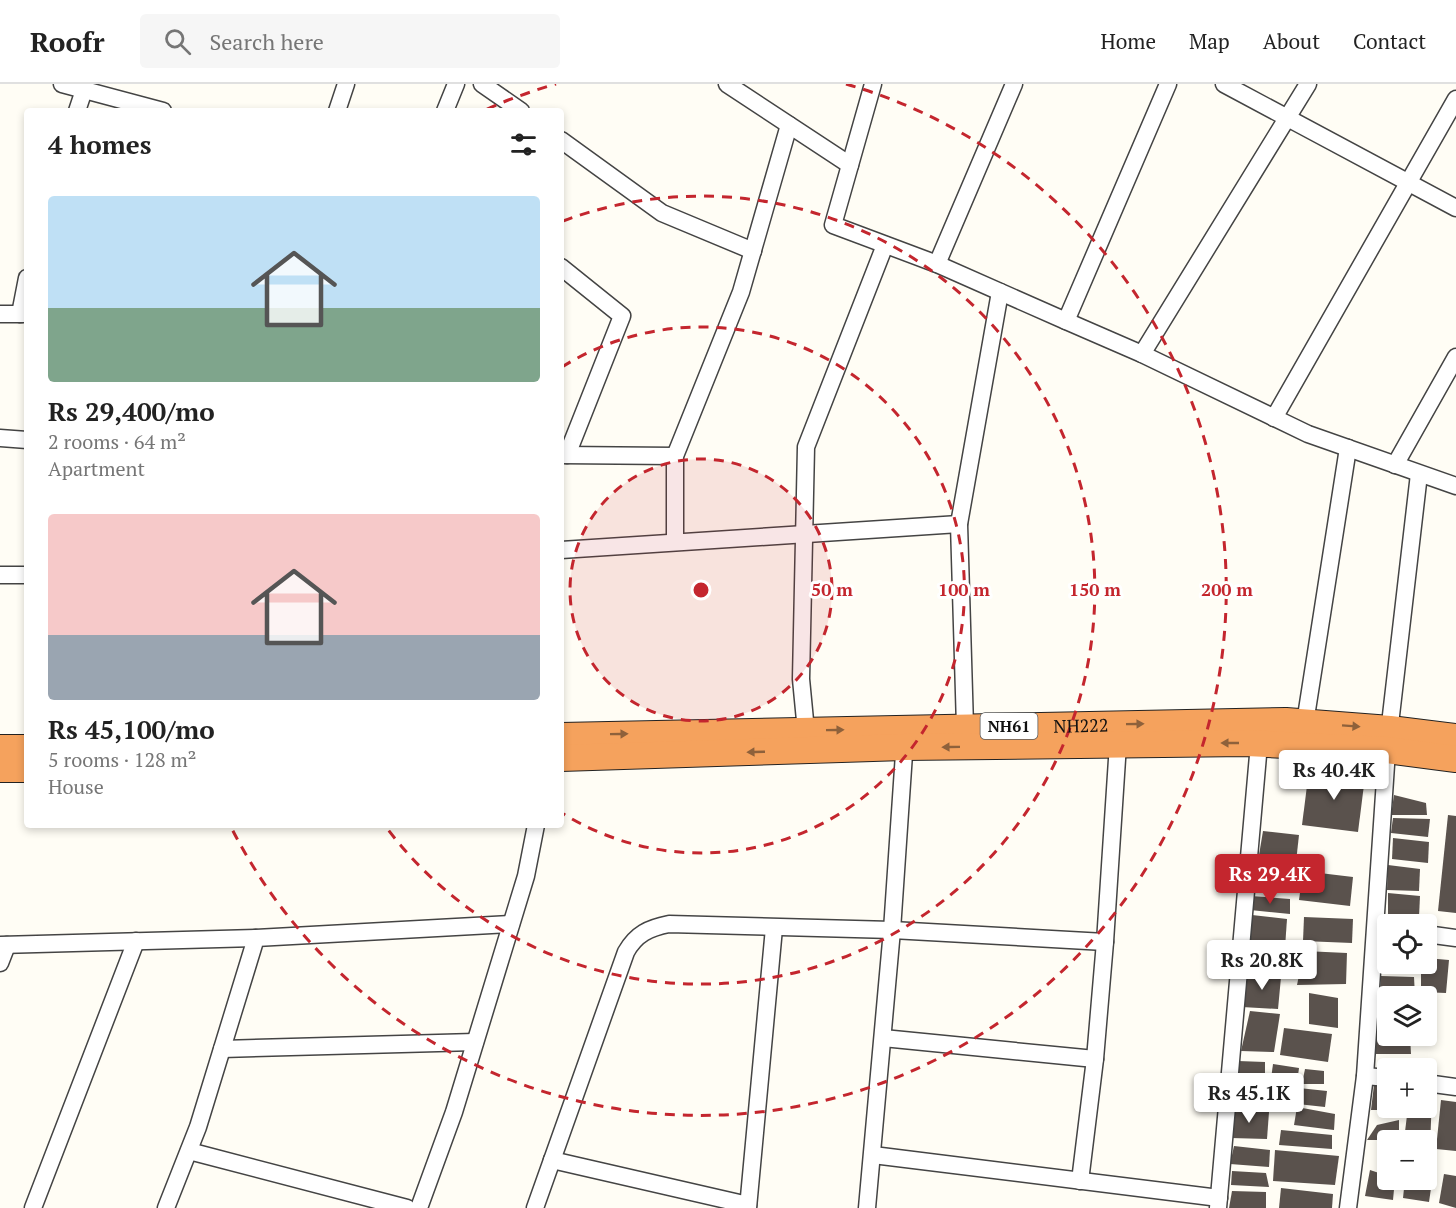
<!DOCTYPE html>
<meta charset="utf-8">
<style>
body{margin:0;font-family:"PT Serif",serif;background:#f6f6f6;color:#222;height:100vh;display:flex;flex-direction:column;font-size:22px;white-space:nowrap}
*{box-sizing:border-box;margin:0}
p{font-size:20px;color:#767676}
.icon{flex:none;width:33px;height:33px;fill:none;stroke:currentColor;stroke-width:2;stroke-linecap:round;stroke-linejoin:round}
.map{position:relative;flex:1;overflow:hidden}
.panel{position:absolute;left:24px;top:24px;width:540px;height:720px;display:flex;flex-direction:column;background:#fff;border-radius:6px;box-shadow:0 3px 9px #0003}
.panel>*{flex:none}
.controls{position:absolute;left:1377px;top:830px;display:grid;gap:12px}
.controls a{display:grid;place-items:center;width:60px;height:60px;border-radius:6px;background:#fff;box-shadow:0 3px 9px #0003;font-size:30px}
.price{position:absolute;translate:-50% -51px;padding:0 14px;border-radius:6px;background:#fff;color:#222;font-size:20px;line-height:39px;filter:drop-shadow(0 2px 3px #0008)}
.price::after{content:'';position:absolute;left:50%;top:36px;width:18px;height:14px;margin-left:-9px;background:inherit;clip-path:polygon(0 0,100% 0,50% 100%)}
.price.selected{background:#c4262e;color:#fff}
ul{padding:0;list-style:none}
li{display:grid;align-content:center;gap:12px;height:318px;padding:0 24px}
li span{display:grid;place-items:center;height:186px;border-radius:6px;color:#555}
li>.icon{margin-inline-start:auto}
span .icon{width:108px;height:108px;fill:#fffc;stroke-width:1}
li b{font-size:26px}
h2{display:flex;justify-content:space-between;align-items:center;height:72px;padding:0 24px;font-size:26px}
header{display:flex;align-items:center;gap:36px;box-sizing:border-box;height:84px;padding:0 30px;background:#fff;border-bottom:2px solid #e0e0e0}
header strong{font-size:28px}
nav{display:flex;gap:33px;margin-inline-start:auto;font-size:21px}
.search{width:420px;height:54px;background:#f6f6f6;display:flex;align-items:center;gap:15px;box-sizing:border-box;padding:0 21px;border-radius:6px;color:#767676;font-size:22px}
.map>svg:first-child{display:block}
.building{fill:#5a524d}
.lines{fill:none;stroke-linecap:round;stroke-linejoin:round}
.minor-casing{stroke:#444;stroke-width:19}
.highway-casing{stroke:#222;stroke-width:28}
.minor{stroke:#fff;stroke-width:16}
.highway{stroke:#f5a25d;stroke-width:26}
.oneway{fill:#8e613b}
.ring{fill:none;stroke:#c4262e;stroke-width:3;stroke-dasharray:10 8}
.labels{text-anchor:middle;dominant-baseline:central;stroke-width:6;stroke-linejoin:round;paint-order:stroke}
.shield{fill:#fff;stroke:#585858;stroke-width:1.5}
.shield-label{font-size:16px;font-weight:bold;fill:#111}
.street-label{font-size:18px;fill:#111;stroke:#fff}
.centre{fill:#c4262e;stroke:#fff;stroke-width:3}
.ring-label{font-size:18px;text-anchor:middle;font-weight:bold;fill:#c4262e;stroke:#fff;stroke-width:6;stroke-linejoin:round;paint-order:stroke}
</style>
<header>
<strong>Roofr</strong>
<div class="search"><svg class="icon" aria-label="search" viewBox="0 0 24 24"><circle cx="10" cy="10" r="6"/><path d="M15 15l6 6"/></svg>Search here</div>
<nav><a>Home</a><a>Map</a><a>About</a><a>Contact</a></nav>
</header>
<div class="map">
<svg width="1456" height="1124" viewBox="0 0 1456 1124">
<rect width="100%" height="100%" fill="#fffdf5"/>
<!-- building -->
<g class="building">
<polygon points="1309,686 1365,693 1358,748 1302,741"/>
<polygon points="1394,711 1426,719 1427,731 1391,731"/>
<polygon points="1448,731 1456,732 1456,829 1438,827"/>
<polygon points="1393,734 1430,735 1428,753 1391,749"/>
<polygon points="1263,747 1299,751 1295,787 1257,783"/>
<polygon points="1393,754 1429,758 1428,779 1392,775"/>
<polygon points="1388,781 1420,785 1419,807 1387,806"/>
<polygon points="1303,787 1353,793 1350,822 1299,816"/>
<polygon points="1256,791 1292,794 1291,809 1254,808"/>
<polygon points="1388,809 1420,812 1419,833 1388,831"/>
<polygon points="1251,812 1290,815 1290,830 1250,826"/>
<polygon points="1252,831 1287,835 1284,878 1247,873"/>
<polygon points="1304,833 1353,835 1352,859 1303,857"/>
<polygon points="1383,864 1388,865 1388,879 1410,879 1410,885 1379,885"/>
<polygon points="1304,867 1347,869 1346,900 1297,901"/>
<polygon points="1426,874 1449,876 1446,909 1421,908 1421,879 1426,879"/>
<polygon points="1247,888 1281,893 1278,925 1242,923"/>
<polygon points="1381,892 1414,893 1415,912 1388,912 1388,916 1379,917"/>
<polygon points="1309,909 1338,914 1338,944 1309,940"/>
<polygon points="1377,921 1388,922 1388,951 1410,951 1411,970 1375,970"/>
<polygon points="1250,927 1280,930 1274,968 1241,967"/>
<polygon points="1284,944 1332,950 1328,978 1280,971"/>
<polygon points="1238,977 1265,978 1265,996 1235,993"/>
<polygon points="1273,980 1299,984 1297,999 1271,995"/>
<polygon points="1305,985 1324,987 1324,1000 1302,1000"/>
<polygon points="1236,998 1274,1001 1274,1017 1235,1016"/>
<polygon points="1374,1001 1388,1003 1388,1023 1401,1023 1401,1026 1371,1026"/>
<polygon points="1280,1002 1327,1007 1325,1023 1279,1018"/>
<polygon points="1426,1010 1432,1011 1430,1064 1426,1064 1426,1056 1404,1056 1408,1023 1426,1023"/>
<polygon points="1441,1016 1456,1018 1456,1067 1436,1065"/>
<polygon points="1297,1023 1335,1030 1334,1046 1294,1041"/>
<polygon points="1231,1024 1269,1028 1267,1055 1231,1054"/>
<polygon points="1399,1036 1399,1056 1367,1056 1377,1041"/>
<polygon points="1281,1046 1332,1051 1332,1065 1279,1061"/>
<polygon points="1234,1062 1270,1066 1269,1083 1230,1080"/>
<polygon points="1275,1066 1339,1072 1335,1101 1273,1097"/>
<polygon points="1426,1076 1435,1077 1429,1118 1403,1114 1405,1095 1426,1095"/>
<polygon points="1370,1086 1388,1092 1388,1095 1395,1095 1393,1116 1365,1112"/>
<polygon points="1232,1087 1266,1089 1269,1103 1231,1101"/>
<polygon points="1444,1090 1456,1092 1456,1124 1439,1119"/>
<polygon points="1281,1104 1333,1110 1332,1124 1279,1124"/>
<polygon points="1232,1107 1266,1108 1266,1124 1229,1124"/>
</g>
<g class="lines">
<defs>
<g id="minor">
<polyline points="62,0 163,27"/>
<polyline points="482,0 521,27"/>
<polyline points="727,0 850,81"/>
<polyline points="873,0 833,141 937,180 1066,237 1142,270 1308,350 1456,402"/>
<polyline points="1224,0 1456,124"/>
<polyline points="77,27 84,6"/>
<polyline points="337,27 346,0"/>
<polyline points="445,27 456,0"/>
<polyline points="561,56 662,129 753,167"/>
<polyline points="937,180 1014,0"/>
<polyline points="561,183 622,232 567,371"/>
<polyline points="0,230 27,230"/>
<polyline points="20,230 27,194"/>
<polyline points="1066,237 1168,0"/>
<polyline points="1142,270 1308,0"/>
<polyline points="1274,334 1456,15"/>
<polyline points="0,354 27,356"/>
<polyline points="561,371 675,372"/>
<polyline points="1395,381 1456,273"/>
<polyline points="675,458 675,372 741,208 789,41"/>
<polyline points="561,466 959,440"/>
<polyline points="0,491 27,491"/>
<polyline points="1305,639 1348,364"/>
<polyline points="965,643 959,440 1000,208"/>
<polyline points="806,647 801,595 806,363 885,161"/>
<polyline points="1426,850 1456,854"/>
<polyline points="0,861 256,854"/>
<polyline points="0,879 7,861"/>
<polyline points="883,954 1095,975"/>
<polyline points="222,965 475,958"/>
<polyline points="1365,992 1388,994"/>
<polyline points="1426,999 1456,1003"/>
<polyline points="189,1067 407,1124"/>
<polyline points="873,1071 1219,1114"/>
<polyline points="552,1076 748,1121"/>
<polyline points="1080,1097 1095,975 1105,858 1118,660"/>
<polyline points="33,1124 136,857"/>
<polyline points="166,1124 198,1043 256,854 511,840"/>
<polyline points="419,1124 454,1028 526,792 536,741"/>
<path d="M535 1124 626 868C636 850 649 844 669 840L892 846 1105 858"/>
<polyline points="748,1124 774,844"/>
<polyline points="867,1124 892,846 905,655"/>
<polyline points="1218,1124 1259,660"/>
<polyline points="1348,1124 1365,992 1387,666 1419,390"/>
</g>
<g id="highway">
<path id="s1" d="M561 652 1286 637 1390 645 1456 653"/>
<polyline points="0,664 27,664"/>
<polyline points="561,674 904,663 1247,659 1387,666 1456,675"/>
<polyline points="0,685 27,685"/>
</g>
</defs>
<!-- minor casing -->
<use href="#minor" class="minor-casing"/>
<!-- highway casing -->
<use href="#highway" class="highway-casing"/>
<!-- minor -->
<use href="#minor" class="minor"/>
<!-- highway -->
<use href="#highway" class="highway"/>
</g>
<!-- one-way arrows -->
<defs><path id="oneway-solid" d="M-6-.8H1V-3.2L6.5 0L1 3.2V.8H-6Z" transform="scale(1.5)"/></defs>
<g class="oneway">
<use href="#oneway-solid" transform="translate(1135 640) rotate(-1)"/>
<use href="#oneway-solid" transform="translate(1351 642) rotate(4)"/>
<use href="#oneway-solid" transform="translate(835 646) rotate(-1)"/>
<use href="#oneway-solid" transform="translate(619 650) rotate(-1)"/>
<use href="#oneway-solid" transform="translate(1230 659) rotate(180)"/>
<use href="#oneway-solid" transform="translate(951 663) rotate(179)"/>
<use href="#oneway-solid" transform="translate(756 668) rotate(178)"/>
</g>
<!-- distance rings -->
<circle cx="701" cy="506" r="131" fill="#c4262e" fill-opacity=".12"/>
<g class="ring">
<circle cx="701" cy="506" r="131"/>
<path d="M562 283A263 263 0 1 1 562 729"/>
<path d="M563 137A394 394 0 1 1 386 743"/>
<path d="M487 25A526 526 0 0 1 556 0M846 0A526 526 0 1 1 232 745"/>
</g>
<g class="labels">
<!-- shield labels -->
<rect class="shield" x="980.5" y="629" width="57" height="26" rx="4.5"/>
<g class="shield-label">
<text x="1009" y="642">NH61</text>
</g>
<!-- street labels -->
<g class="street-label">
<text stroke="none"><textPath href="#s1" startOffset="520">NH222</textPath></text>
</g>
</g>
<circle cx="701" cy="506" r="9" class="centre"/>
<g class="ring-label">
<text x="832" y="512">50 m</text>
<text x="964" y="512">100 m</text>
<text x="1095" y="512">150 m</text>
<text x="1227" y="512">200 m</text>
</g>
</svg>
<div class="controls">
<a><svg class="icon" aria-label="locate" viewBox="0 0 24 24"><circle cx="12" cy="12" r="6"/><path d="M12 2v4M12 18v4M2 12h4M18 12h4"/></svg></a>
<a><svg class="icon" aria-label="layers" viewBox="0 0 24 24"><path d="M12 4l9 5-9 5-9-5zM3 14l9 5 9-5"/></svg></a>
<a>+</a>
<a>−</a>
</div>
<b class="price" style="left:1334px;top:717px">Rs 40.4K</b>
<b class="price selected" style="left:1270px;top:821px">Rs 29.4K</b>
<b class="price" style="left:1262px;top:907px">Rs 20.8K</b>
<b class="price" style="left:1249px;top:1040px">Rs 45.1K</b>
<section class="panel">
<h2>4 homes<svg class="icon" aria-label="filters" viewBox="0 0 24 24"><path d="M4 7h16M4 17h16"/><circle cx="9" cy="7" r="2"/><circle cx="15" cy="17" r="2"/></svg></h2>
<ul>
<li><span style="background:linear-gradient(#bfe0f5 60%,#7fa58c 0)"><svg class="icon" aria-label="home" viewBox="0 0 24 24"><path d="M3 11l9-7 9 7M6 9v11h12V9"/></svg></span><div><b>Rs 29,400/mo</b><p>2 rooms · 64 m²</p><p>Apartment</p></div></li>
<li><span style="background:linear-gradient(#f6c9c9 65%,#9aa5b1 0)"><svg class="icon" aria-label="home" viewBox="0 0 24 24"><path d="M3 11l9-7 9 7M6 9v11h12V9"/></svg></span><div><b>Rs 45,100/mo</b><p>5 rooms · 128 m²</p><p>House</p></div></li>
</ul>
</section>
</div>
